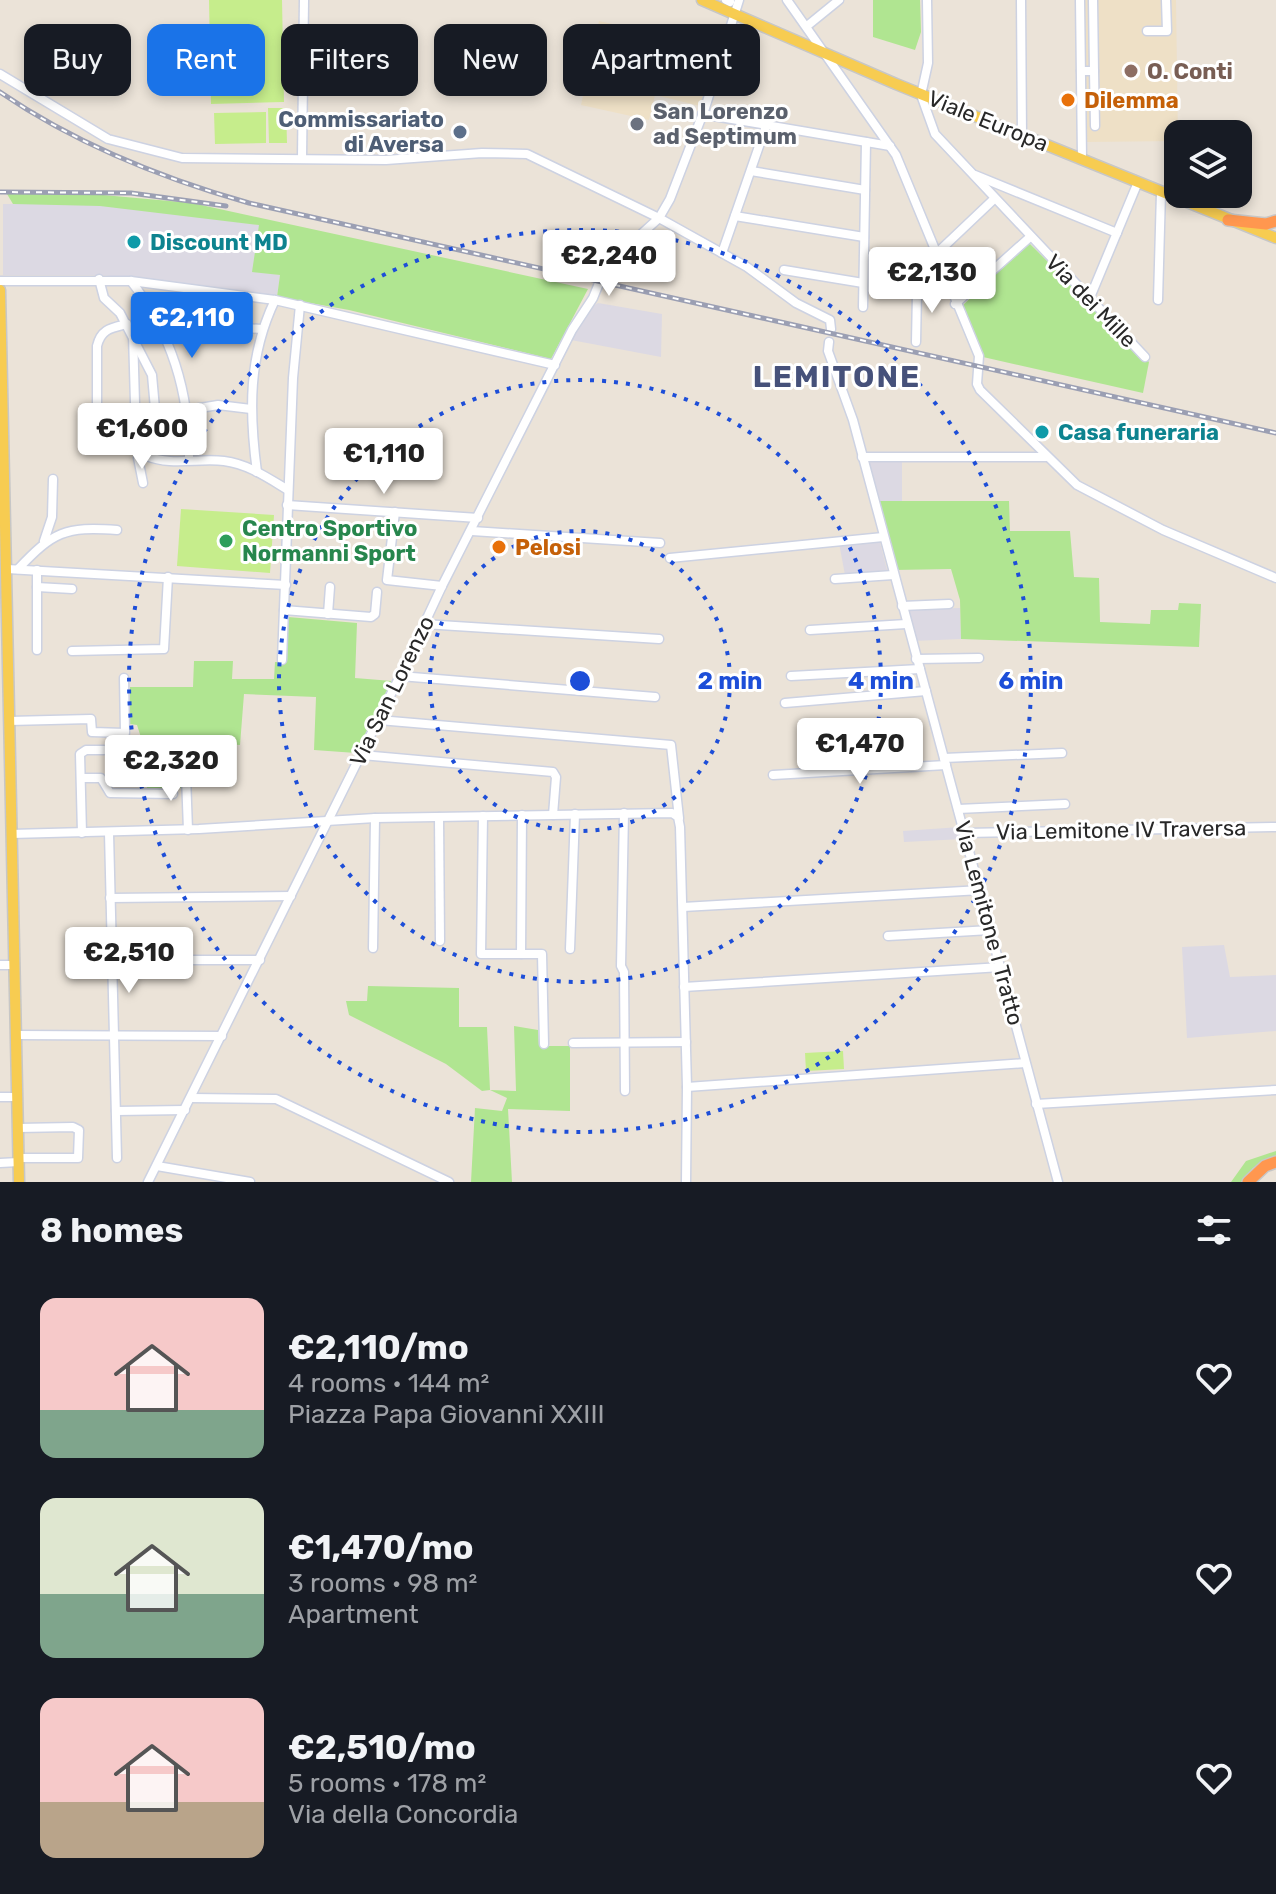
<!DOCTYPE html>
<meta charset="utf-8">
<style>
body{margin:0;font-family:Rubik,sans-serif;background:#242831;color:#f1f3f6;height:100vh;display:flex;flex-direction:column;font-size:30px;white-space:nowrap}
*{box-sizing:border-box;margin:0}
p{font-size:26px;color:#9ea1a6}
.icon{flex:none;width:44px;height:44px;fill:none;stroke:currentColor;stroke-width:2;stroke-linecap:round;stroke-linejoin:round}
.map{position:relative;height:1182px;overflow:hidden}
.side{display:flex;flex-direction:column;background:#171b24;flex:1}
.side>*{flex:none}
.guide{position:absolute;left:24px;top:24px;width:800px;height:72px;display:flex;gap:16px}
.fabs{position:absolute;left:1164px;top:120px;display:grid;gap:16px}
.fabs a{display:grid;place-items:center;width:88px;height:88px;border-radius:16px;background:#171b24;box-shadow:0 4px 12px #0003;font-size:40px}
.price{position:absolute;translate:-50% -68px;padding:0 18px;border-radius:8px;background:#fff;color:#222;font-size:26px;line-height:52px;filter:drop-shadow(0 2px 4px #0008)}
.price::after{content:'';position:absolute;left:50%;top:48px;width:24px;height:18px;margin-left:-12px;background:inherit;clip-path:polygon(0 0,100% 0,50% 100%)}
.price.selected{background:#1a73e8;color:#fff}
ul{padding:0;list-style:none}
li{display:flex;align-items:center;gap:24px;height:200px;padding:0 40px}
li span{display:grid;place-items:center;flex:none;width:224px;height:160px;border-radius:16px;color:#555}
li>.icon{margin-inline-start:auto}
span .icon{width:96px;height:96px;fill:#fffc;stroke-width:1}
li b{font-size:34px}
h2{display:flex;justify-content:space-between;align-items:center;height:96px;padding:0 40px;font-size:34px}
.chip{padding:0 28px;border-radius:16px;background:#171b24;box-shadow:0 4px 12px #0003;font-size:28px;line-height:72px}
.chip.selected{background:#1a73e8;color:#fff}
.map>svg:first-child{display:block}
.industrial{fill:#dcd9e3}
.education{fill:#eee0c6}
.green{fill:#b0e591}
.pitch{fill:#c6ed8c}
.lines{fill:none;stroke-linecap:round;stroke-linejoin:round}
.minor-casing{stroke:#cdd2e2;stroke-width:11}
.major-casing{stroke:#c7c7c7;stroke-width:13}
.highway-casing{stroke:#c7c7c7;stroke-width:14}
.minor{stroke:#fff;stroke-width:8}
.major{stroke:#f7cc51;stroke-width:10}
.highway{stroke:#ff974f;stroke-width:11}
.rail-casing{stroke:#9b9fb3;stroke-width:5}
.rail{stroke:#fff;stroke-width:2;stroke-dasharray:6;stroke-linecap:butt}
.ring{fill:none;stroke:#1d4ed8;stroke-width:4;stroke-dasharray:4 8}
.education-dot{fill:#8d6e63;stroke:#fff;stroke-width:3}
.food-dot{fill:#e8710a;stroke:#fff;stroke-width:3}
.worship-dot{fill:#6b7280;stroke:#fff;stroke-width:3}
.service-dot{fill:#5c6f8a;stroke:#fff;stroke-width:3}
.culture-dot{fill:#0f9aa8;stroke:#fff;stroke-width:3}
.leisure-dot{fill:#2e9e5b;stroke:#fff;stroke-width:3}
.labels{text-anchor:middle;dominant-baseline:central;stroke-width:6;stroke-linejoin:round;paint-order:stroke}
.education-label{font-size:22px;font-weight:bold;fill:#785e54;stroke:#fff;text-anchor:start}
.food-label{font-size:22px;font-weight:bold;fill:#c56008;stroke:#fff;text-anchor:start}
.worship-label{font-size:22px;font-weight:bold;fill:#5b616d;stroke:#fff;text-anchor:start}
.service-label{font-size:22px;font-weight:bold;fill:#4e5e75;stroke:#fff;text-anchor:end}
.street-label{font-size:22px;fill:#282828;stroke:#fff}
.culture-label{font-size:22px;font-weight:bold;fill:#0d838f;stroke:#fff;text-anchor:start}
.leisure-label{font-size:22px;font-weight:bold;fill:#27864d;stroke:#fff;text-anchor:start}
.district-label{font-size:30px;font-weight:bold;letter-spacing:2px;fill:#46517a;stroke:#fff}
.centre{fill:#1d4ed8;stroke:#fff;stroke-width:4}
.ring-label{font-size:24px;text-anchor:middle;font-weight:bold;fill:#1d4ed8;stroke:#fff;stroke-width:6;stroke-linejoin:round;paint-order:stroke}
</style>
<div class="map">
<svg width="1276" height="1182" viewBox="0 0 1276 1182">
<rect width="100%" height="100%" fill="#ebe3d8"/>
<!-- industrial -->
<g class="industrial">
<polygon points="3,204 101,204 260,225 253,271 280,275 277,297 102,275 3,275"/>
<polygon points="598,303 662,314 661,357 571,340 590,308"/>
<polygon points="902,461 902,501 876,501 866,462"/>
<polygon points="879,539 887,570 845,575 839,543"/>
<polygon points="960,608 961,639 913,641 905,609"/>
<polygon points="960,827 963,839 904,842 903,831"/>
<polygon points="1224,945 1230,977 1276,975 1276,1031 1187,1038 1182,947"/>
</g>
<!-- education -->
<g class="education">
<polygon points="1085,0 1176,0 1178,141 1086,142"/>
<polygon points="599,21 719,48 700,106 655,95 649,120 581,105"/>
</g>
<!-- green -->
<g class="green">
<polygon points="873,0 920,0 921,32 915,50 873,37"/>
<polygon points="81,193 192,203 588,289 551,359 349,310 277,297 280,275 252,272 259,225 100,206 13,204 7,194"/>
<polygon points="1029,243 1149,362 1143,393 983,357 962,306"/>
<polygon points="876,501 1009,501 1010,531 1070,531 1074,577 1099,578 1100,622 1150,624 1151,610 1178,610 1179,603 1201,604 1199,647 961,639 960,600 951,569 894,570"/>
<polygon points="288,617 357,623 355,678 392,681 356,753 314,750 316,697 244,694 240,745 187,741 181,788 147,788 145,750 137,725 130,724 130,687 193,687 194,661 233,661 232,679 274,679 275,662 286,662"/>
<polygon points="368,986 459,988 459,1027 487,1027 490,1090 516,1091 514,1026 538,1030 539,1046 570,1046 570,1111 508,1109 512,1182 471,1182 475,1108 502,1111 507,1098 490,1090 482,1091 446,1064 349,1015 346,1001 367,1001"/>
<polygon points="1276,1151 1276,1156 1253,1168 1241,1182 1231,1182 1246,1161"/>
</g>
<!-- pitch -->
<g class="pitch">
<polygon points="209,0 282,0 284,102 211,104"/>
<polygon points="268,108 286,108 287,143 269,143"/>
<polygon points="266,112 266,143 215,144 214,113"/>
<polygon points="181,509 274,515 270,573 177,566"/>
<polygon points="843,1051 844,1069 806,1071 805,1053"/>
</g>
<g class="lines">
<defs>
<g id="minor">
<polyline points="726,0 730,2"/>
<polyline points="787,0 896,155 979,356 977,384 980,390 1077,485 1163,530 1276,578"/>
<polyline points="927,0 928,63 921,95 935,134 1145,357"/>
<polyline points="1021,0 1022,136"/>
<polyline points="1080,0 1082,158"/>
<polyline points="807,26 839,0"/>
<polyline points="1147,31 1167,31 1166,0"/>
<polyline points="1081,71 1094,71 1093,0"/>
<polyline points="1094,71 1095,126"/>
<polyline points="0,74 108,139 182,158 386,160 482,153 527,154 659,218 747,267 796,303 830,320 831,329"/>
<polyline points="702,114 890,146"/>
<polyline points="302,158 304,0"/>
<polyline points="751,171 865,190"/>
<polyline points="975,175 1117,233"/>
<polyline points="735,216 864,237"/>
<polyline points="722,253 766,126"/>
<polyline points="935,255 994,199"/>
<polyline points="784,270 863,283"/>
<polyline points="99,279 104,298 120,313 152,375 156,420 138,458 143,483"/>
<polyline points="0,281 131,281 275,300 555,365"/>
<path d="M131 281C172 334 190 393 189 460"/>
<polyline points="1089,300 1138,182"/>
<polyline points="1158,300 1161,192"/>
<polyline points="955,304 1030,237"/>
<polyline points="152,307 212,326 262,329"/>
<polyline points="863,307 866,142"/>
<path d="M133 334 136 438 147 456C170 466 199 458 224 461 248 464 268 478 288 490"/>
<polyline points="829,342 828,351 853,420 1058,1182"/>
<polyline points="916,342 917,293 923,288 949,287"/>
<polyline points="188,410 218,405 251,409"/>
<path d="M97 444V346C101 329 111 328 127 324"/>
<polyline points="862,457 1046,457"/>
<path d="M257 472C249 412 248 356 275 300"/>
<polyline points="287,505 478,518"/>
<polyline points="395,512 387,580 442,586"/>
<polyline points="472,531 660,543"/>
<polyline points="44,541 52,517 53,479"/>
<polyline points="670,558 883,537"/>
<polyline points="7,569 286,585"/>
<path d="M18 569C53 532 65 526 117 530"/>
<polyline points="37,570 37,650"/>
<polyline points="835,579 893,575"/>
<polyline points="37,587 72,589"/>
<polyline points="902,606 949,604"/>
<polyline points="284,610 371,617 375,614 377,592"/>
<polyline points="328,614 330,587"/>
<polyline points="424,624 659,639"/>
<polyline points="810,630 906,624"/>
<polyline points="72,651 164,649 168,577"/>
<polyline points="916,659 979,658"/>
<polyline points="282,660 293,378 300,305"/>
<polyline points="400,676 655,697"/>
<polyline points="791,676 920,669"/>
<polyline points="785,703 926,691"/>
<polyline points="379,720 671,745 679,818"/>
<polyline points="9,721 91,719 92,732 125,733 124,678"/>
<polyline points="362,755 553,772 556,777 553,815"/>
<polyline points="944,758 1062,753"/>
<polyline points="773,775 946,765"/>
<polyline points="186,776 188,830"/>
<polyline points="81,778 101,778 110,793 173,794"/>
<polyline points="958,809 1065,804"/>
<polyline points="624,813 621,966 624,972 625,1091"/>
<polyline points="483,816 481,954 542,954 544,1044"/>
<polyline points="439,817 440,941"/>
<polyline points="82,833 80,754 86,750 104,750"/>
<polyline points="109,833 117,1158"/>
<polyline points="965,833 1276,827"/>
<polyline points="11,834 199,829 375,818 672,813 678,817 680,827 687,1087 686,1182"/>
<polyline points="110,898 291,896"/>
<polyline points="683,907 981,890"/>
<polyline points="888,936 990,930"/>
<polyline points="373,948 375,818"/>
<polyline points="570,949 575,814"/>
<polyline points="521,954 522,815"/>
<polyline points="112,960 260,960"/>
<polyline points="0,965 14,965"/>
<polyline points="684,987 1001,967"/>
<polyline points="16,1035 222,1036"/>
<polyline points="573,1043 686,1042"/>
<polyline points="687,1087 1025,1063"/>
<polyline points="0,1097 17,1097"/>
<polyline points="191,1098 276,1099 449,1182"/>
<polyline points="1036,1104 1276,1090"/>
<polyline points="116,1111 185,1110"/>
<polyline points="18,1128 73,1127 79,1130 78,1158 19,1158"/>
<polyline points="0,1163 19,1162"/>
<polyline points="157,1166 250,1182"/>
<polyline points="148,1182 400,676 442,586 572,330 593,298 606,266 659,218 670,199 705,108 739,0"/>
</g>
<g id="major">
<polyline points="702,0 896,84 1276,238"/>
<polyline points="0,290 19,1182"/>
</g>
<g id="highway">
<polyline points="1228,220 1266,224 1276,221"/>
<polyline points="1248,1182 1265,1166 1276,1162"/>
</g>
</defs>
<!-- minor casing -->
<use href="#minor" class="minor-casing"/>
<!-- major casing -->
<use href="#major" class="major-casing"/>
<!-- highway casing -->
<use href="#highway" class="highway-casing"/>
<!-- minor -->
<use href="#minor" class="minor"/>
<!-- major -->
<use href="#major" class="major"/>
<!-- highway -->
<use href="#highway" class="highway"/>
<defs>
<g id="rail">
<path d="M0 92C76 144 161 178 249 203L1276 433"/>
<polyline points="0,192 131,193 226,206"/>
</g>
</defs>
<!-- rail casing -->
<use href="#rail" class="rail-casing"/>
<!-- rail -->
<use href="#rail" class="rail"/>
</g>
<!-- distance rings -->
<g class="ring">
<circle cx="580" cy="681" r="150"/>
<circle cx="580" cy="681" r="301"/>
<circle cx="580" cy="681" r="451"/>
</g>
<!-- markers -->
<circle class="education-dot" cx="1131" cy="71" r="8"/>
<g class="food-dot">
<circle cx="1068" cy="100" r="8"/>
<circle cx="499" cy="547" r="8"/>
</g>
<circle class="worship-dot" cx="637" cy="124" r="8"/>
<circle class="service-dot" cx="460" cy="132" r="8"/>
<g class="culture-dot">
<circle cx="134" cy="242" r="8"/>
<circle cx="1042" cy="432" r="8"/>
</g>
<circle class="leisure-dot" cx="226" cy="541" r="8"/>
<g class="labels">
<!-- education labels -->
<g class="education-label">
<text x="1147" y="71">O. Conti</text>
</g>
<!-- food labels -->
<g class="food-label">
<text x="1084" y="100">Dilemma</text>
<text x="515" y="547">Pelosi</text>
</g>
<!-- worship labels -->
<g class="worship-label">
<text x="653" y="111">San Lorenzo<tspan x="653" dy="25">ad Septimum</tspan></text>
</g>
<!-- service labels -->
<g class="service-label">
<text x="444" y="119">Commissariato<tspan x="444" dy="25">di Aversa</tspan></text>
</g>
<!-- street labels -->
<g class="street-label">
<text transform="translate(988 121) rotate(22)">Viale Europa</text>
<text transform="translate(1091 301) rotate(46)">Via dei Mille</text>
<text transform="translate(392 691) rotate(-64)">Via San Lorenzo</text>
<text transform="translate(1121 830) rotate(-1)">Via Lemitone IV Traversa</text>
<text transform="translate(989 923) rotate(75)">Via Lemitone I Tratto</text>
</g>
<!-- culture labels -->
<g class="culture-label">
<text x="150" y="242">Discount MD</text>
<text x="1058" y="432">Casa funeraria</text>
</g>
<!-- leisure labels -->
<g class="leisure-label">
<text x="242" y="528">Centro Sportivo<tspan x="242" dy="25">Normanni Sport</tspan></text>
</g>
<!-- district labels -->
<g class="district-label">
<text x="837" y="377">LEMITONE</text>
</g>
</g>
<circle cx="580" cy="681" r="12" class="centre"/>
<g class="ring-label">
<text x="730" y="689">2 min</text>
<text x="881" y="689">4 min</text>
<text x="1031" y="689">6 min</text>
</g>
</svg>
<div class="fabs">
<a><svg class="icon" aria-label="layers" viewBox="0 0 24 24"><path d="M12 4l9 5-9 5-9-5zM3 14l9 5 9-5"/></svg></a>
</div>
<b class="price" style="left:609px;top:298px">€2,240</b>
<b class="price" style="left:932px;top:315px">€2,130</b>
<b class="price selected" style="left:192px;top:360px">€2,110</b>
<b class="price" style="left:142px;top:471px">€1,600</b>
<b class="price" style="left:384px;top:496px">€1,110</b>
<b class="price" style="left:860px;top:786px">€1,470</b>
<b class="price" style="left:171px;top:803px">€2,320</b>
<b class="price" style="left:129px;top:995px">€2,510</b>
<div class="guide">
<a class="chip">Buy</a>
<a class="chip selected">Rent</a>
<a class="chip">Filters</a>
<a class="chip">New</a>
<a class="chip">Apartment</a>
</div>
</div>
<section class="side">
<h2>8 homes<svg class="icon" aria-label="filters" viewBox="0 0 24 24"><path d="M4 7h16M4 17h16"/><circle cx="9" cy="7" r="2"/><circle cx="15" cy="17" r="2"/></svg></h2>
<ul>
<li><span style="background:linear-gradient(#f6c9c9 70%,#7fa58c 0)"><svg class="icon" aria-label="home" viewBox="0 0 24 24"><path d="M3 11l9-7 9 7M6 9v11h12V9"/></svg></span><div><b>€2,110/mo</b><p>4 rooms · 144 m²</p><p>Piazza Papa Giovanni XXIII</p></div><svg class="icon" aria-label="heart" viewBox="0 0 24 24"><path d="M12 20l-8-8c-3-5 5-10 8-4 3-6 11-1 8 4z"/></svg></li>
<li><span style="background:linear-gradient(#dfe7d0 60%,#7fa58c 0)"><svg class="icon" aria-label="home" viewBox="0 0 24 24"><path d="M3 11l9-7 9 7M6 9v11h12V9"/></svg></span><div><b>€1,470/mo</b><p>3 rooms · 98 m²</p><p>Apartment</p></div><svg class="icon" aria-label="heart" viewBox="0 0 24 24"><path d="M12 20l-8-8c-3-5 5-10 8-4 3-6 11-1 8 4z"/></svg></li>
<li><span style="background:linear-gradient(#f6c9c9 65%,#b9a48a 0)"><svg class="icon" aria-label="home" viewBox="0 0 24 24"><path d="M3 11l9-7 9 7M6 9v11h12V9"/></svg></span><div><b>€2,510/mo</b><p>5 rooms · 178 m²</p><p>Via della Concordia</p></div><svg class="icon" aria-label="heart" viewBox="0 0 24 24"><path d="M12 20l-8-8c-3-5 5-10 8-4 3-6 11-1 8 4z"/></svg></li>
</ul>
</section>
